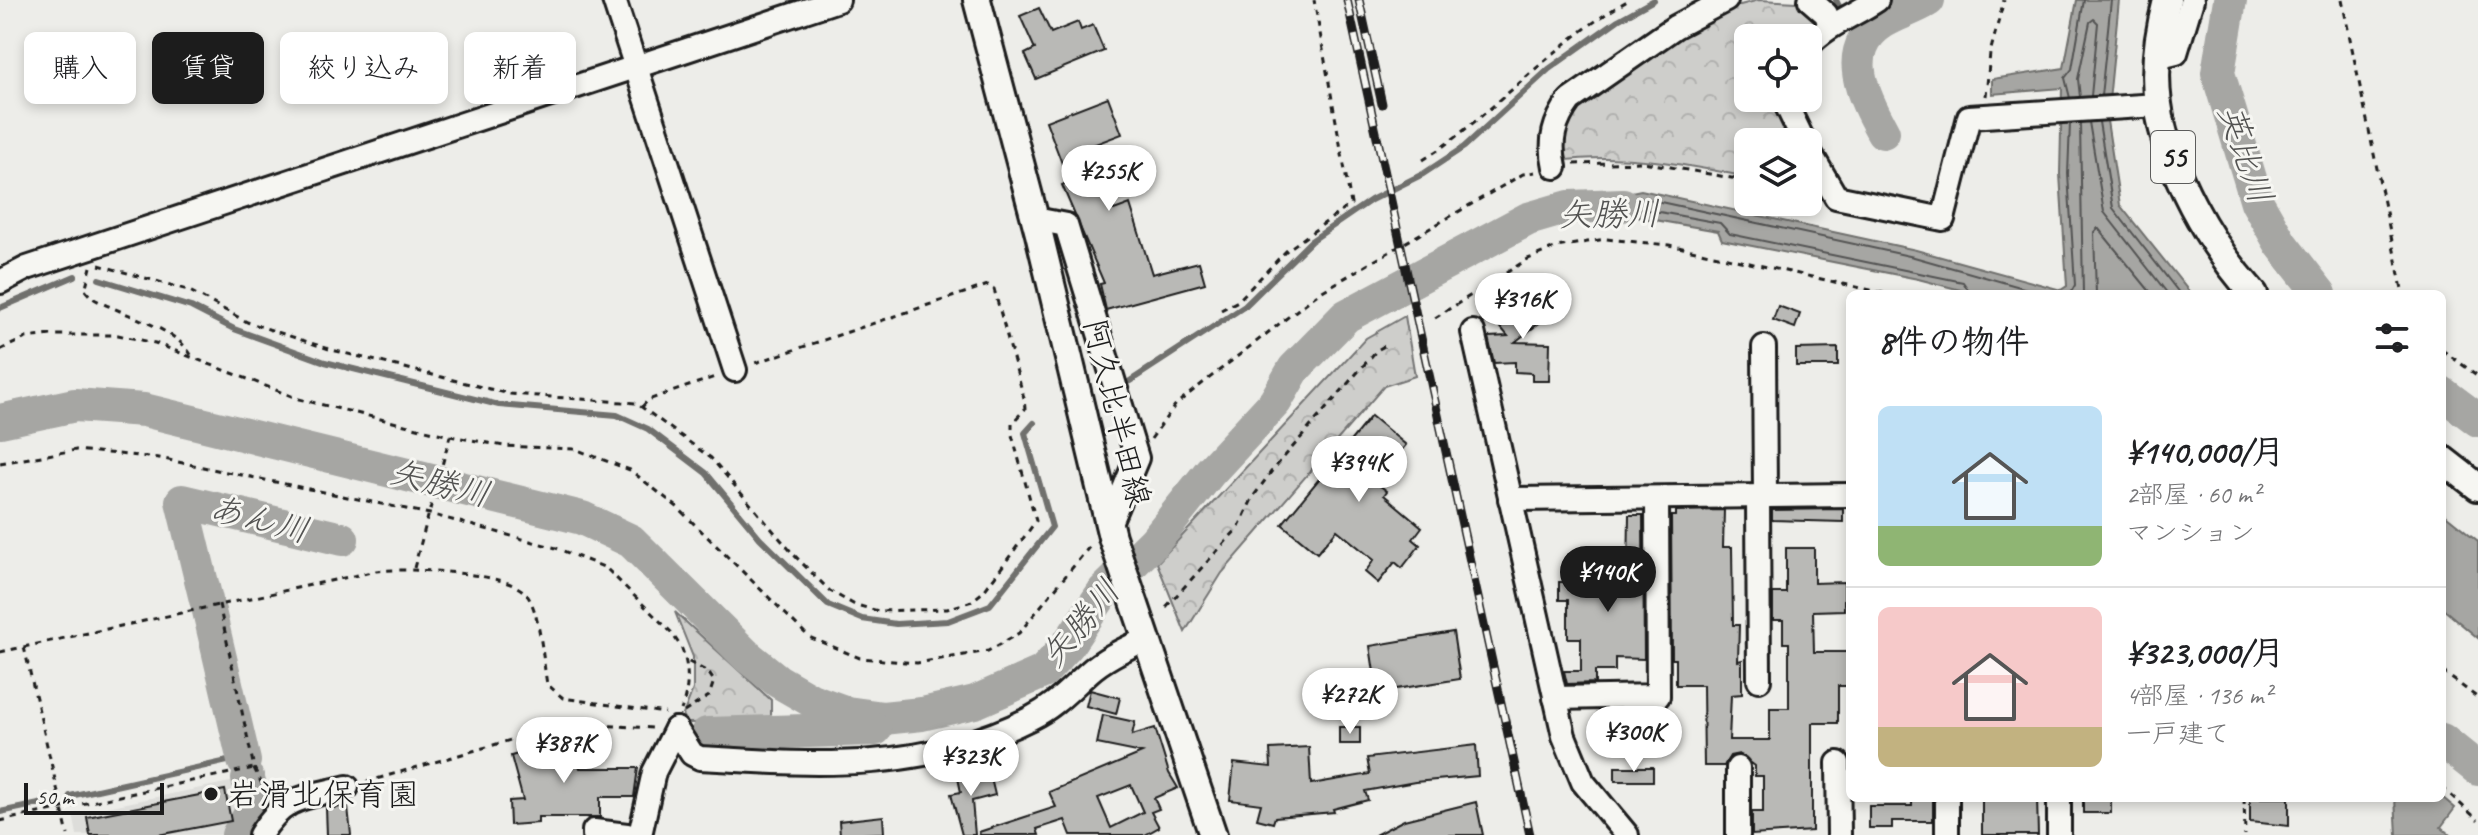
<!DOCTYPE html>
<html lang="ja">
<meta charset="utf-8">
<style>
body{margin:0;font-family:Caveat,"Klee One",sans-serif;background:#f6f6f6;color:#202124;height:100vh;display:flex;flex-direction:column;font-size:30px;white-space:nowrap}
*{box-sizing:border-box;margin:0}
p{font-size:26px;color:#757577}
.icon{flex:none;width:44px;height:44px;fill:none;stroke:currentColor;stroke-width:2;stroke-linecap:round;stroke-linejoin:round}
.map{position:relative;flex:1;overflow:hidden}
.details{position:absolute;left:1846px;top:290px;width:600px;height:512px;display:flex;flex-direction:column;background:#fff;border-radius:12px;box-shadow:0 4px 12px #0003}
.details>*{flex:none}
.guide{position:absolute;left:24px;top:32px;width:760px;height:72px;display:flex;gap:16px}
.buttons{position:absolute;left:1734px;top:24px;display:grid;gap:16px}
.buttons a{display:grid;place-items:center;width:88px;height:88px;border-radius:12px;background:#fff;box-shadow:0 4px 12px #0003;font-size:40px}
.scale{position:absolute;left:24px;bottom:20px;width:140px;box-sizing:border-box;padding-left:8px;border:4px solid #1c1c1c;border-top:0;font-size:22px;line-height:28px;white-space:nowrap;color:#1c1c1c;-webkit-text-stroke:6px #f6f6f2;paint-order:stroke}
.price{position:absolute;translate:-50% -68px;padding:0 18px;border-radius:28px;background:#fff;color:#222;font-size:26px;line-height:52px;filter:drop-shadow(0 2px 4px #0008)}
.price::after{content:'';position:absolute;left:50%;top:48px;width:24px;height:18px;margin-left:-12px;background:inherit;clip-path:polygon(0 0,100% 0,50% 100%)}
.price.active{background:#1c1c1c;color:#fff}
ul{padding:0;list-style:none}
li{display:flex;align-items:center;gap:24px;height:200px;padding:0 32px}
li+li{border-top:2px solid #e0e0e0}
li span{display:grid;place-items:center;flex:none;width:224px;height:160px;border-radius:12px;color:#555}
li>.icon{margin-inline-start:auto}
span .icon{width:96px;height:96px;fill:#fffc;stroke-width:1}
li b{font-size:34px}
h2{display:flex;justify-content:space-between;align-items:center;height:96px;padding:0 32px;font-size:34px}
.tag{padding:0 28px;border-radius:12px;background:#fff;box-shadow:0 4px 12px #0003;font-size:28px;line-height:72px}
.tag.active{background:#1c1c1c;color:#fff}
.map>svg:first-child{display:block}
.built{fill:#ddddda}
.park{fill:url(#park-crowns);stroke:#757574;stroke-width:2}
.water{fill:#a6a6a3;stroke:#6f6f6d;stroke-width:2}
.lines{fill:none;stroke-linecap:round;stroke-linejoin:round}
.shore{stroke:#535352;stroke-width:2}
.stream{stroke:#6f6f6d;stroke-width:6}
.river{stroke:#a6a6a3;stroke-width:34}
.building{fill:#b9b9b6;stroke:#1c1c1c;stroke-width:2;fill-rule:evenodd}
.minor-casing{stroke:#1c1c1c;stroke-width:28}
.major-casing{stroke:#1c1c1c;stroke-width:32}
.path{stroke:#1c1c1c;stroke-width:3;stroke-dasharray:6 6;stroke-linecap:butt}
.minor{stroke:#f6f6f2;stroke-width:22}
.major{stroke:#f6f6f2;stroke-width:26}
.rail-casing{stroke:#1c1c1c;stroke-width:9}
.rail{stroke:#f6f6f2;stroke-width:6;stroke-dasharray:18;stroke-linecap:butt}
.poi-dot{fill:#1c1c1c;stroke:#f6f6f2;stroke-width:3}
.labels{text-anchor:middle;dominant-baseline:central;stroke-width:6;stroke-linejoin:round;paint-order:stroke}
.shield{fill:#f6f6f2;stroke:#5d5d5c;stroke-width:2}
.shield-label{font-size:30px;font-weight:bold;fill:#1c1c1c}
.street-label{font-size:32px;fill:#1c1c1c;stroke:#f6f6f2}
.poi-label{font-size:32px;fill:#1c1c1c;stroke:#f6f6f2;text-anchor:start}
.water-label{font-size:34px;font-style:italic;fill:#535352;stroke:#f6f6f2}
</style>
<div class="map">
<svg width="2478" height="835" viewBox="0 0 2478 835">
<defs>
<pattern id="park-crowns" width="20" height="18" patternUnits="userSpaceOnUse" patternTransform="scale(2)"><rect width="20" height="18" fill="#cececb"/><path d="M2 6a3 3 0 1 1 6 0M12 15a3 3 0 1 1 6 0" fill="none" stroke="#b0b0ae"/></pattern>
</defs>
<rect width="100%" height="100%" fill="#edede9"/>
<filter id="ink" filterUnits="userSpaceOnUse"><feTurbulence type="fractalNoise" baseFrequency=".0125" numOctaves="2"/><feDisplacementMap in="SourceGraphic" scale="16" xChannelSelector="R" yChannelSelector="G"/><feConvolveMatrix kernelMatrix="1 2 1 2 8 2 1 2 1" color-interpolation-filters="sRGB"/></filter>
<g filter="url(#ink)">
<!-- built -->
<polygon class="built" points="245,779 251,808 233,835 77,835 73,814"/>
<!-- park -->
<g class="park">
<path d="M1759 0 1797 2 1815 19V27L1807 38H1748V98H1777L1794 142H1748V177C1683 164 1624 152 1558 161L1556 148 1574 103 1729 8Z"/>
<polygon points="1405,316 1415,376 1384,386 1222,573 1185,632 1157,563 1366,338"/>
<polygon points="675,612 771,700 771,722 688,723 683,715 693,689 693,657"/>
</g>
<!-- water -->
<g class="water">
<polygon points="2077,0 2119,0 2107,121 2120,205 2191,294 1976,294 1918,279 1722,240 1718,231 1568,205 1641,190 1916,250 2061,290 2067,286 2060,174 2062,88 1992,94 1992,79 2064,68"/>
<polygon points="2442,512 2478,541 2478,638 2442,608"/>
<polygon points="2442,797 2455,808 2441,827 2450,835 2397,835 2395,798"/>
</g>
<g class="lines">
<!-- shore -->
<g class="shore">
<polyline points="2101,96 2111,0"/>
<polyline points="2080,97 2078,79 2090,22 2094,19 2098,23 2091,96"/>
<polyline points="2070,98 2065,78 2072,69 2084,0"/>
<polyline points="2089,122 2104,212 2168,294"/>
<polyline points="2099,122 2113,208 2180,294"/>
<polyline points="2080,123 2083,294"/>
<polyline points="2070,124 2068,174 2075,285 2070,294"/>
<polyline points="1971,294 1963,282 1730,234 1720,223 1632,207 1629,202 1642,198 1914,257 2045,294"/>
<polyline points="2096,294 2094,232 2098,228 2152,294"/>
</g>
<!-- stream -->
<g class="stream">
<polyline points="1836,0 1839,6"/>
<polyline points="99,279 191,307 234,329 325,362 499,405 617,415 648,429 706,473 760,538 828,605 862,619 896,624 948,621 990,605 1052,527 1025,433 1034,423"/>
<polyline points="0,308 75,276"/>
<polyline points="1130,381 1245,306 1311,241 1371,200 1423,174 1464,147 1549,69 1618,20 1654,0"/>
<polyline points="206,601 187,504 338,538 337,533"/>
<polyline points="2442,749 2447,743"/>
<polyline points="70,796 241,758 210,615"/>
<polyline points="0,812 49,802"/>
</g>
<!-- river -->
<g class="river">
<polyline points="2230,0 2218,73 2257,202 2281,244 2320,294"/>
<path d="M1883 132C1864 98 1839 50 1883 22 1897 13 1914 9 1928 0"/>
<polyline points="2442,393 2478,420"/>
<polyline points="0,421 75,405 144,410 582,518 631,541 747,656 778,681 811,700 847,713 883,718 922,714 975,702 1043,672 1067,646 1104,591 1154,542 1210,472 1275,402 1294,369 1346,316 1528,219 1569,207 1623,205"/>
<polyline points="206,600 182,501 342,539"/>
<polyline points="209,611 244,761"/>
<polyline points="707,734 875,729"/>
<polyline points="2442,740 2478,769"/>
<polyline points="238,835 255,807 248,779"/>
</g>
</g>
<!-- building -->
<g class="building">
<polygon points="1039,8 1051,33 1078,22 1081,30 1093,25 1104,51 1036,79 1025,54 1035,49 1020,16"/>
<polygon points="1108,97 1122,134 1090,146 1114,210 1130,204 1152,274 1199,262 1205,283 1106,310 1100,284 1104,283 1062,185 1069,182 1046,121"/>
<polygon points="1531,294 1548,316 1515,342 1550,343 1549,381 1532,381 1532,373 1515,372 1515,362 1494,363 1488,337 1508,336 1496,322"/>
<polygon points="1778,306 1800,314 1795,328 1773,320"/>
<polygon points="1838,348 1838,366 1796,366 1796,349"/>
<polygon points="1371,416 1406,445 1375,482 1387,491 1384,495 1422,527 1413,539 1420,545 1402,568 1395,562 1378,583 1365,572 1374,560 1337,530 1317,553 1282,524"/>
<polygon points="1843,509 1843,522 1772,520 1772,510"/>
<polygon points="1724,510 1723,547 1732,547 1733,625 1739,625 1738,661 1742,660 1742,694 1731,695 1729,740 1770,740 1770,708 1789,708 1789,643 1783,643 1783,620 1773,620 1773,593 1786,593 1786,548 1814,548 1814,583 1844,582 1844,610 1813,611 1814,652 1850,652 1850,686 1838,686 1838,723 1812,723 1812,831 1752,835 1752,812 1763,812 1763,776 1755,776 1755,766 1739,754 1730,756 1724,766 1704,766 1703,685 1676,685 1676,659 1672,659 1671,516 1676,516 1676,511"/>
<polygon points="1629,515 1643,515 1644,659 1615,658 1615,671 1595,671 1595,683 1567,684 1564,671 1581,671 1581,638 1568,638 1568,600 1559,600 1559,582 1596,582 1596,575 1628,575"/>
<polygon points="1453,632 1460,679 1377,692 1370,646"/>
<polygon points="1090,690 1120,698 1116,714 1086,706"/>
<polygon points="1644,710 1644,727 1616,726 1616,711"/>
<path d="M1103 715 1135 722 1132 735 1155 728 1169 773 1178 788 1154 798 1159 809 1151 812 1159 827 1145 835H1071L1065 820 1037 829 1039 835H980L979 832 1056 807 1049 792 1142 753 1097 744ZM1131 785 1143 812 1111 828 1098 798Z"/>
<rect x="1339" y="727" width="21" height="17"/>
<polygon points="572,739 580,768 638,768 634,797 600,797 600,817 538,817 538,823 510,825 509,801 523,800 511,756"/>
<polygon points="1476,745 1478,776 1415,782 1365,791 1368,800 1333,809 1334,812 1275,817 1273,823 1257,819 1261,804 1230,800 1234,763 1271,767 1270,749 1309,747 1311,784 1370,774 1367,758"/>
<rect x="1615" y="767" width="38" height="14"/>
<polygon points="989,770 995,795 972,801 975,835 962,835 951,794 961,792 958,778"/>
<polygon points="225,790 231,821 158,835 90,835 87,817"/>
<polygon points="1912,798 1933,798 1933,821 1892,821 1892,828 1869,828 1869,806 1912,806"/>
<polygon points="1982,798 2037,798 2038,835 1982,835"/>
<rect x="2083" y="798" width="28" height="15"/>
<polygon points="2250,798 2289,798 2289,826 2250,822"/>
<polygon points="1476,802 1483,835 1375,835 1404,820"/>
<polygon points="348,807 351,835 327,835 326,808"/>
<polygon points="883,816 884,833 840,835 839,821"/>
</g>
<g class="lines">
<defs>
<g id="minor">
<polyline points="614,0 735,370"/>
<polyline points="1810,0 1826,14 1830,26"/>
<path d="M1808 46C1827 25 1853 16 1877 0"/>
<polyline points="2156,58 2176,53 2192,0"/>
<polyline points="1783,98 1804,142"/>
<polyline points="1808,149 1836,197 1943,219 1969,117 2158,105"/>
<path d="M1555 167C1549 141 1554 122 1570 100L1675 27 1726 0"/>
<polyline points="1035,219 1066,225 1137,458 1109,525"/>
<polyline points="0,282 27,268 838,0"/>
<polyline points="1473,332 1564,736 1583,782 1627,835"/>
<polyline points="1764,347 1765,496"/>
<polyline points="1758,497 1759,680"/>
<polyline points="1510,499 1850,495"/>
<polyline points="1555,698 1658,696 1657,498"/>
<path d="M676 729 692 754 700 758C817 765 922 773 1031 718 1055 706 1069 690 1088 673 1104 658 1127 648 1146 639"/>
<polyline points="1838,763 1839,835"/>
<polyline points="1738,768 1738,835"/>
<polyline points="1947,798 1947,835"/>
<polyline points="2059,798 2059,835"/>
<path d="M260 835C285 795 304 798 347 787"/>
<polyline points="594,835 594,831 627,835"/>
<polyline points="640,835 654,772 676,729"/>
</g>
<g id="major">
<polyline points="977,0 1039,234 1112,537 1213,835"/>
<path d="M2167 0C2158 34 2153 69 2158 104 2167 171 2209 244 2254 294"/>
<polyline points="2442,459 2478,487"/>
</g>
</defs>
<!-- minor casing -->
<use href="#minor" class="minor-casing"/>
<!-- major casing -->
<use href="#major" class="major-casing"/>
<!-- path -->
<g class="path">
<polyline points="2342,0 2403,294"/>
<polyline points="1986,96 1990,53 2004,0"/>
<path d="M1423 160C1496 113 1552 43 1629 0"/>
<polyline points="1574,164 1643,162 1748,181"/>
<polyline points="99,265 188,290 247,322 332,350 510,394 636,403 711,458 794,555 830,591 853,604 878,611 947,609 972,601 984,591 1036,521 1012,435 1012,423 1025,409 1024,398 994,289 988,285 752,364"/>
<path d="M91 267 85 290 91 297C120 315 181 328 193 359"/>
<polyline points="1221,310 1238,301 1286,251 1351,204 1314,0"/>
<polyline points="1435,318 1528,259 1557,247 1606,239 1669,245 1888,294"/>
<polyline points="0,350 26,338 51,335 118,335 155,343 299,399 450,436 504,446 575,449 630,470 676,506 809,637 860,658 917,663 988,651 1019,633 1090,546"/>
<polyline points="2442,350 2478,376"/>
<polyline points="642,407 648,400 715,377"/>
<polyline points="1151,439 1176,404 1319,293 1523,174 1535,172"/>
<path d="M0 463 76 450 159 458 430 514 556 548 606 568 671 632 681 647C690 668 689 689 681 710"/>
<polyline points="414,568 450,436"/>
<polyline points="219,604 254,768 267,794"/>
<polyline points="1166,607 1239,527 1253,497 1271,472 1377,350 1388,344"/>
<polyline points="24,647 68,835"/>
<path d="M0 652 376 571C406 568 508 571 526 594 540 610 543 662 547 684L563 698 665 713"/>
<polyline points="2442,671 2478,698"/>
<polyline points="684,712 709,696 714,681 708,672 687,661"/>
<polyline points="366,782 552,728 577,724 654,728"/>
<polyline points="2442,787 2478,820"/>
<polyline points="2244,798 2245,835"/>
<polyline points="0,821 254,768"/>
</g>
<!-- minor -->
<use href="#minor" class="minor"/>
<!-- major -->
<use href="#major" class="major"/>
<defs>
<g id="rail">
<polyline points="1347,0 1530,835"/>
<polyline points="1359,0 1382,104"/>
</g>
</defs>
<!-- rail casing -->
<use href="#rail" class="rail-casing"/>
<!-- rail -->
<use href="#rail" class="rail"/>
</g>
</g>
<!-- markers -->
<circle class="poi-dot" cx="211" cy="794" r="8"/>
<g class="labels">
<!-- shield labels -->
<rect class="shield" x="2151" y="131" width="44" height="52" rx="6"/>
<g class="shield-label">
<text x="2173" y="157">55</text>
</g>
<!-- street labels -->
<g class="street-label">
<text transform="translate(1117 413) rotate(76)">阿久比半田線</text>
</g>
<!-- poi labels -->
<g class="poi-label">
<text x="227" y="794">岩滑北保育園</text>
</g>
<!-- water labels -->
<g class="water-label">
<text transform="translate(2246 154) rotate(71)">英比川</text>
<text transform="translate(1609 214) rotate(-1)">矢勝川</text>
<text transform="translate(440 483) rotate(14)">矢勝川</text>
<text transform="translate(259 519) rotate(14)">あん川</text>
<text transform="translate(1080 623) rotate(-50)">矢勝川</text>
</g>
</g>
</svg>
<div class="buttons">
<a><svg class="icon" aria-label="locate" viewBox="0 0 24 24"><circle cx="12" cy="12" r="6"/><path d="M12 2v4M12 18v4M2 12h4M18 12h4"/></svg></a>
<a><svg class="icon" aria-label="layers" viewBox="0 0 24 24"><path d="M12 4l9 5-9 5-9-5zM3 14l9 5 9-5"/></svg></a>
</div>
<div class="scale">50 m</div>
<b class="price" style="left:1109px;top:213px">¥255K</b>
<b class="price" style="left:1523px;top:341px">¥316K</b>
<b class="price" style="left:1359px;top:504px">¥394K</b>
<b class="price active" style="left:1608px;top:614px">¥140K</b>
<b class="price" style="left:1350px;top:736px">¥272K</b>
<b class="price" style="left:1634px;top:774px">¥300K</b>
<b class="price" style="left:564px;top:785px">¥387K</b>
<b class="price" style="left:971px;top:798px">¥323K</b>
<div class="guide">
<a class="tag">購入</a>
<a class="tag active">賃貸</a>
<a class="tag">絞り込み</a>
<a class="tag">新着</a>
</div>
<section class="details">
<h2>8件の物件<svg class="icon" aria-label="filters" viewBox="0 0 24 24"><path d="M4 7h16M4 17h16"/><circle cx="9" cy="7" r="2"/><circle cx="15" cy="17" r="2"/></svg></h2>
<ul>
<li><span style="background:linear-gradient(#bfe0f5 75%,#8fb573 0)"><svg class="icon" aria-label="home" viewBox="0 0 24 24"><path d="M3 11l9-7 9 7M6 9v11h12V9"/></svg></span><div><b>¥140,000/月</b><p>2部屋 · 60 m²</p><p>マンション</p></div></li>
<li><span style="background:linear-gradient(#f6c9c9 75%,#c2b280 0)"><svg class="icon" aria-label="home" viewBox="0 0 24 24"><path d="M3 11l9-7 9 7M6 9v11h12V9"/></svg></span><div><b>¥323,000/月</b><p>4部屋 · 136 m²</p><p>一戸建て</p></div></li>
</ul>
</section>
</div>
